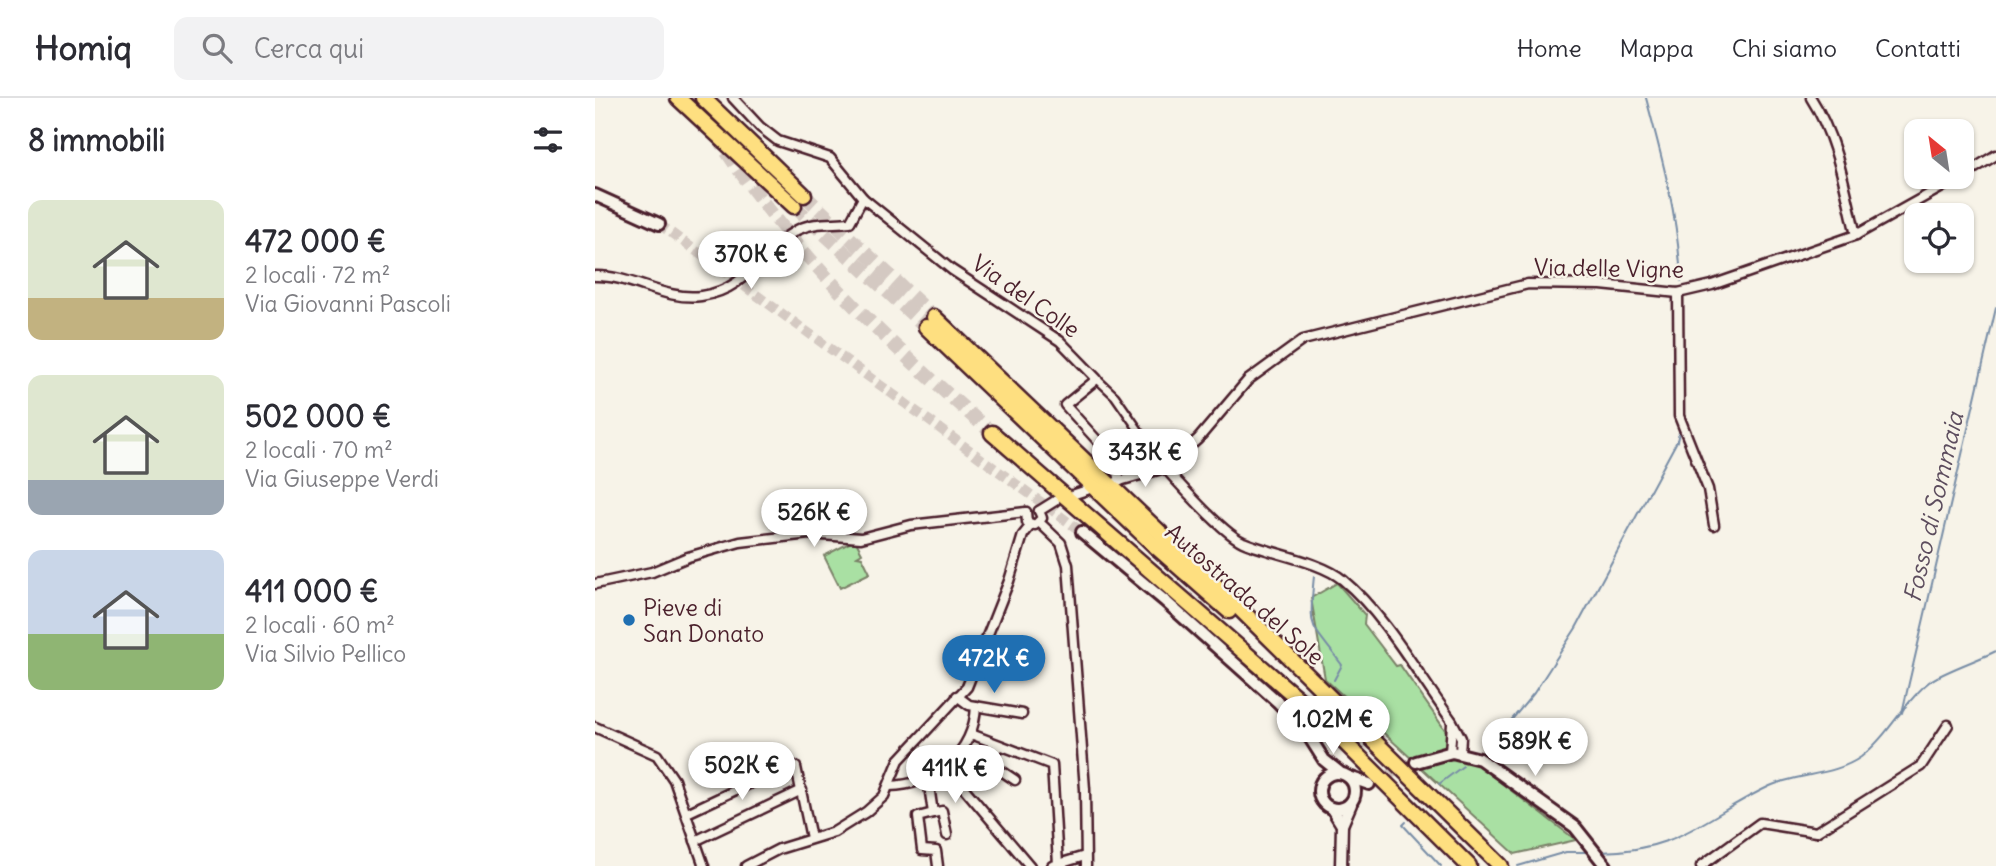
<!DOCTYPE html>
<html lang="it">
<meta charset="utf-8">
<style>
body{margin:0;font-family:Delius,sans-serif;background:#f2f2f3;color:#2b2b33;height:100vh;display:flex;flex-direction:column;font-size:26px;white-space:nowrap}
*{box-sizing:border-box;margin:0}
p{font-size:23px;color:#7c7c81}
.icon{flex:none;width:38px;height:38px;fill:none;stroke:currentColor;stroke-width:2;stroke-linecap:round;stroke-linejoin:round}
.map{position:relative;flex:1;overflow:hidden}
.details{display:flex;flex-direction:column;background:#fff;width:595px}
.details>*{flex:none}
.needle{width:46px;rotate:330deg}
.buttons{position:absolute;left:1309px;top:21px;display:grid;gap:14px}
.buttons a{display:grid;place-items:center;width:70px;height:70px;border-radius:14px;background:#fff;box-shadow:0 2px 5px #0004;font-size:35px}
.price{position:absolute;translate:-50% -60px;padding:0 16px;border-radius:24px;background:#fff;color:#222;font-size:23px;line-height:46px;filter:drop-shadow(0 2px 4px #0008)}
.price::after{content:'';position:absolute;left:50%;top:42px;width:21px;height:16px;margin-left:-10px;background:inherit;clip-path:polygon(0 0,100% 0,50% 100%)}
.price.active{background:#1f6fb2;color:#fff}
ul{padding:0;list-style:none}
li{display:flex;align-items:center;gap:21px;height:175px;padding:0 28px}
li span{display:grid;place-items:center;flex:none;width:196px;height:140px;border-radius:14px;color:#555}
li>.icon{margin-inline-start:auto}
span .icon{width:84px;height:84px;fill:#fffc;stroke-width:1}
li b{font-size:30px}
h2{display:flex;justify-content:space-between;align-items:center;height:84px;padding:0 28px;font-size:30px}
header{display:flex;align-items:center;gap:42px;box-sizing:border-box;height:98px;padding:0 35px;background:#fff;border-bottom:2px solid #e1e1e2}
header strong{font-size:33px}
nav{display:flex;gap:38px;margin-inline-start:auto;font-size:24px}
.search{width:490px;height:63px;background:#f2f2f3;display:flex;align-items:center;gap:18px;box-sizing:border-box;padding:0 24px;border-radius:14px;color:#7c7c81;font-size:26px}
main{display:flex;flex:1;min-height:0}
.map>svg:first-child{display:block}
.green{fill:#a9e0a3;stroke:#7a8067;stroke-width:2}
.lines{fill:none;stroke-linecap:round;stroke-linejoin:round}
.stream{stroke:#788da6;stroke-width:2}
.secondary-tunnel{stroke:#d4c9c2;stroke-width:10;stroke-dasharray:10 5;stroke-linecap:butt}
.motorway-tunnel{stroke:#d4c9c2;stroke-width:14;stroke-dasharray:14 7;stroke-linecap:butt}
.pedestrian-casing{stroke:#4a1f2b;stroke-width:11}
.minor-casing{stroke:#4a1f2b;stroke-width:13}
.tertiary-casing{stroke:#4a1f2b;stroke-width:15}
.secondary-casing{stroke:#4a1f2b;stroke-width:16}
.motorway-casing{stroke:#4a1f2b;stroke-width:19}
.pedestrian{stroke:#f7f3e8;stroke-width:6}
.minor{stroke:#f7f3e8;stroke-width:8}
.tertiary{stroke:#f7f3e8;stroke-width:10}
.secondary{stroke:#f7f3e8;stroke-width:10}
.motorway{stroke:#fedf80;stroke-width:14}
.poi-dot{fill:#1f6fb2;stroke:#f7f3e8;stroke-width:2.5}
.labels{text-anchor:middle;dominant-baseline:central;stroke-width:5;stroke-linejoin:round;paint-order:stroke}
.street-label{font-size:23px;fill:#4a1f2b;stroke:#f7f3e8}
.poi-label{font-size:23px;fill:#4a1f2b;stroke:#f7f3e8;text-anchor:start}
.water-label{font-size:24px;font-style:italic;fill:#5d4d5e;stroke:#f7f3e8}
</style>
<header>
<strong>Homiq</strong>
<div class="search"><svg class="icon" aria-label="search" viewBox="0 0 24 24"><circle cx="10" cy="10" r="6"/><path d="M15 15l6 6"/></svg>Cerca qui</div>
<nav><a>Home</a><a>Mappa</a><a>Chi siamo</a><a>Contatti</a></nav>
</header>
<main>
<section class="details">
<h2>8 immobili<svg class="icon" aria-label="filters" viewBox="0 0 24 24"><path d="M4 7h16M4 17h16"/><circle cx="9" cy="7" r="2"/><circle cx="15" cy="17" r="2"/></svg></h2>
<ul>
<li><span style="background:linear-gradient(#dfe7d0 70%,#c2b280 0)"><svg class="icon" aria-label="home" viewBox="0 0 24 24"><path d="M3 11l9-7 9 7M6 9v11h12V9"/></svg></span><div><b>472 000 €</b><p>2 locali · 72 m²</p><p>Via Giovanni Pascoli</p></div></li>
<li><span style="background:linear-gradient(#dfe7d0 75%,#9aa5b1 0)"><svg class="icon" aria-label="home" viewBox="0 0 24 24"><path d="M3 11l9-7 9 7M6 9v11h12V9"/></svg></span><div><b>502 000 €</b><p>2 locali · 70 m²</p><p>Via Giuseppe Verdi</p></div></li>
<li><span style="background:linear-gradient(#c9d6e8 60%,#8fb573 0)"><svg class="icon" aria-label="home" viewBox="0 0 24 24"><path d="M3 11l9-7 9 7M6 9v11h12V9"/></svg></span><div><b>411 000 €</b><p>2 locali · 60 m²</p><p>Via Silvio Pellico</p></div></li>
</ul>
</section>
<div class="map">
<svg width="1401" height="768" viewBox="0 0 1401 768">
<rect width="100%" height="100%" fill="#f7f3e8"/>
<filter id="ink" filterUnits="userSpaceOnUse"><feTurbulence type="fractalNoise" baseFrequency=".0143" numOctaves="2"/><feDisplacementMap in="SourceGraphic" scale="14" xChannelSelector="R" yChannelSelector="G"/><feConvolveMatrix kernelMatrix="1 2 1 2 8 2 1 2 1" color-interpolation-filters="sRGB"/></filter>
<g filter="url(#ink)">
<!-- green -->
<g class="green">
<polygon points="260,442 267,455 262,458 267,459 275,475 245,490 229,458"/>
<polygon points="742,485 770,517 769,526 801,568 805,567 857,642 888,671 981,742 920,756 730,581 716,500"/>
</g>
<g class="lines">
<!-- stream -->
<g class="stream">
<path d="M1051 0C1068 63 1083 118 1086 183"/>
<polyline points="1088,269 1088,200"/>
<path d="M719 478C713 536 716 524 747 567L739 582"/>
<polyline points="1307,615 1401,210"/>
<polyline points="889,655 939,595 981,530 1082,343 1085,330"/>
<polyline points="844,686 868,668"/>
<polyline points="811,724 808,727 846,768"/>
<path d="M1005 754C1087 753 1108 719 1175 688 1204 675 1239 678 1266 659 1293 638 1308 605 1334 584 1347 574 1383 562 1401 553"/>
<polyline points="923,768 971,754 992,754"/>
</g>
<!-- secondary-tunnel -->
<g class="secondary-tunnel">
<polyline points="64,126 487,434"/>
<polyline points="780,683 821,664"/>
</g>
<!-- motorway-tunnel -->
<g class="motorway-tunnel">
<path d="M99 0C175 136 281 234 397 335"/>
<polyline points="209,97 339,219"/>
<polyline points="199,108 331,229"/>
</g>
<defs>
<polyline id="pedestrian" points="502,281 520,298 570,370"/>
<g id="minor">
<polyline points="138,0 165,29 183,43 235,60 268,100 357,172 465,243 502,281 470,307 520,362 525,383"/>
<path d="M1216 0C1242 40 1250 91 1261 137"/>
<polyline points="1367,78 1401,57"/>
<path d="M0 178C36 177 70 203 106 198 155 191 165 152 202 132 219 123 237 126 255 124L268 100"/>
<polyline points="1083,195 1084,318 1113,391 1119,427"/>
<path d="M570 370C586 388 628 435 648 444 677 456 725 463 748 482 790 517 824 578 857 623L866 640 865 654"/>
<polyline points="521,384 570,370 603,341 653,282 708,242 933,186 1006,187 1083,195 1117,187 1261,137 1365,79"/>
<polyline points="480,396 492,392"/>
<polyline points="444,413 460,403"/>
<polyline points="431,414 432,424 440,427 447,420 444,413"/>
<polyline points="444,424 466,445 473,467 490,691 491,768"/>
<polyline points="0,486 57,474 93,459 145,444 214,436 266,440 316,427 431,414"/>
<polyline points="362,598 374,607 427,616"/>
<polyline points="0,629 62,657 79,682 109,768"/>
<polyline points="376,636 457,667 463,766"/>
<polyline points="403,649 393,664 420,682"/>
<polyline points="855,654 857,626"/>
<polyline points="352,670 435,768"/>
<polyline points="333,681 338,715 323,719 327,752 341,753 343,768"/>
<path d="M294 688C339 687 379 656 381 608"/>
<polyline points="92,715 196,666 201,669 216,740"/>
<polyline points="338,715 347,713 352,737"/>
<polyline points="100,743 207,692"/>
<polyline points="151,768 184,751 239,734 271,714 289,698 304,662 372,589 414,483 428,437 436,427"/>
<polyline points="457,768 490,758"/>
<polyline points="1106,768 1165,725 1221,734 1326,668 1353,627"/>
</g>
<g id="tertiary">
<polyline points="737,711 747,727"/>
<polyline points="746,768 747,727 756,706"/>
</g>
<g id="secondary">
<polyline points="0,97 64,126"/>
<polyline points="487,434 570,503 683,604 710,632 729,662 744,674"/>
<polyline points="821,664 857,654 885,661 980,729 1011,768"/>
<circle cx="742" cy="693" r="18"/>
<polyline points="754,679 774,686"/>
</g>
<g id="motorway">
<polyline points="83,0 199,108"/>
<polyline points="108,0 209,97"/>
<polyline points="339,219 639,505 906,768"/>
<polyline points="331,229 559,447 634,513"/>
<polyline points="397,335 724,619 874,768"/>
</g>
</defs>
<!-- pedestrian casing -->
<use href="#pedestrian" class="pedestrian-casing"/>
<!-- minor casing -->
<use href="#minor" class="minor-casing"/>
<!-- tertiary casing -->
<use href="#tertiary" class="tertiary-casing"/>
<!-- secondary casing -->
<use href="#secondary" class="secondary-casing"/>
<!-- motorway casing -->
<use href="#motorway" class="motorway-casing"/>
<!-- pedestrian -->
<use href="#pedestrian" class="pedestrian"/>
<!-- minor -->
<use href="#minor" class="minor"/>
<!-- tertiary -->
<use href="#tertiary" class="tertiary"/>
<!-- secondary -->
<use href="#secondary" class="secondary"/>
<!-- motorway -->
<use href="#motorway" class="motorway"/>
</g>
</g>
<!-- markers -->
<circle class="poi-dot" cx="34" cy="522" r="7"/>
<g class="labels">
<!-- street labels -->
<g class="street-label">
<text transform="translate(1014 170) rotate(1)">Via delle Vigne</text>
<text transform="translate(431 198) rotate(35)">Via del Colle</text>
<text transform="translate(650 496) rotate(41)">Autostrada del Sole</text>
</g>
<!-- poi labels -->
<g class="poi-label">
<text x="48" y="509">Pieve di<tspan x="48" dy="26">San Donato</tspan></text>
</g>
<!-- water labels -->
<g class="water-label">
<text transform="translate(1338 409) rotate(-77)">Fosso di Sommaia</text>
</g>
</g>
</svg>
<div class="buttons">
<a><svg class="needle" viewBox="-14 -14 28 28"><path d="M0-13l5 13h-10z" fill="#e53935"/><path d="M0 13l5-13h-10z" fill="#7c7c81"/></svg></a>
<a><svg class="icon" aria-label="locate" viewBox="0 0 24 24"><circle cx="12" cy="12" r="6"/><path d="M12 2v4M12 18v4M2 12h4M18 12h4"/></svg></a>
</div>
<b class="price" style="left:156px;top:193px">370K €</b>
<b class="price" style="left:550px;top:391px">343K €</b>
<b class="price" style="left:219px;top:451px">526K €</b>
<b class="price active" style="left:399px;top:597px">472K €</b>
<b class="price" style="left:738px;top:658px">1.02M €</b>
<b class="price" style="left:940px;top:680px">589K €</b>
<b class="price" style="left:147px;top:704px">502K €</b>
<b class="price" style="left:360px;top:707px">411K €</b>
</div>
</main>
